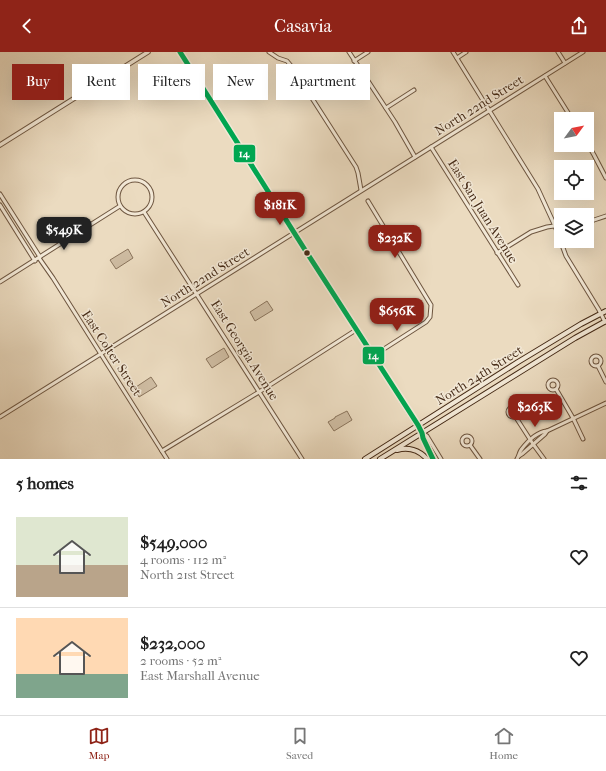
<!DOCTYPE html>
<meta charset="utf-8">
<style>
body{margin:0;font-family:"IM FELL French Canon",serif;background:#f6f6f6;color:#222;height:100vh;display:flex;flex-direction:column;font-size:15px;white-space:nowrap}
*{box-sizing:border-box;margin:0}
p{font-size:13px;color:#767676}
.icon{flex:none;width:22px;height:22px;fill:none;stroke:currentColor;stroke-width:2;stroke-linecap:round;stroke-linejoin:round}
.map{position:relative;height:407px;overflow:hidden}
.side{display:flex;flex-direction:column;background:#fff;flex:1}
.side>*{flex:none}
.top-card{position:absolute;left:12px;top:12px;width:400px;height:36px;display:flex;gap:8px}
.needle{width:26px;rotate:58deg}
.fabs{position:absolute;left:554px;top:60px;display:grid;gap:8px}
.fabs a{display:grid;place-items:center;width:40px;height:40px;border-radius:0px;background:#fff;box-shadow:0 4px 16px #0002;font-size:20px}
.price{position:absolute;translate:-50% -34px;padding:0 9px;border-radius:8px;background:#8f2418;color:#fff;font-size:13px;line-height:26px;filter:drop-shadow(0 1px 2px #0008)}
.price::after{content:'';position:absolute;left:50%;top:24px;width:12px;height:9px;margin-left:-6px;background:inherit;clip-path:polygon(0 0,100% 0,50% 100%)}
.price.on{background:#222;color:#fff}
ul{padding:0;list-style:none}
li{display:flex;align-items:center;gap:12px;height:100px;padding:0 16px}
li+li{border-top:1px solid #e0e0e0}
li span{display:grid;place-items:center;flex:none;width:112px;height:80px;border-radius:0px;color:#555}
li>.icon{margin-inline-start:auto}
span .icon{width:48px;height:48px;fill:#fffc;stroke-width:1}
li b{font-size:17px}
h2{display:flex;justify-content:space-between;align-items:center;height:48px;padding:0 16px;font-size:17px}
.pill{padding:0 14px;border-radius:0px;background:#fff;box-shadow:0 4px 16px #0002;font-size:14px;line-height:36px}
.pill.on{background:#8f2418;color:#fff}
header{display:flex;justify-content:space-between;align-items:center;height:52px;padding:0 16px;background:#8f2418;color:#fff;font-size:18px;font-weight:600}
.tabs{display:flex;justify-content:space-around;align-items:center;height:56px;border-top:1px solid #e0e0e0;background:#fff;font-size:11px;color:#767676}
.tabs a{display:grid;justify-items:center;gap:2px}
.tabs .on{color:#8f2418}
.map>svg:first-child{display:block}
.green{fill:#cfbda3;stroke:#8a745c}
.lines{fill:none;stroke-linecap:round;stroke-linejoin:round}
.minor-casing{stroke:#6e5640;stroke-width:5}
.tertiary-casing{stroke:#6e5640;stroke-width:5.5}
.secondary-casing{stroke:#452a16;stroke-width:6}
.minor{stroke:#f2e8d6;stroke-width:3}
.tertiary{stroke:#f2e8d6;stroke-width:3.5}
.secondary{stroke:#f2e8d6;stroke-width:4}
.bus-1-casing{stroke:#f2e8d6;stroke-width:8}
.bus-1{stroke:#00a651;stroke-width:5}
.bus-dot{fill:#452a16;stroke:#f2e8d6;stroke-width:1.5}
.labels{text-anchor:middle;dominant-baseline:central;stroke-width:3;stroke-linejoin:round;paint-order:stroke}
.street-label{font-size:13px;fill:#452a16;stroke:#f2e8d6}
.line-badge{stroke:#f2e8d6;stroke-width:1.5}
.badge-label{font-size:11px;text-anchor:middle;font-weight:bold;fill:#fff}
</style>
<header><svg class="icon" aria-label="back" viewBox="0 0 24 24"><path d="M15 5l-7 7 7 7"/></svg>Casavia<svg class="icon" aria-label="share" viewBox="0 0 24 24"><path d="M12 15V3M7 8l5-5 5 5M5 13v7h14v-7"/></svg></header>
<div class="map">
<svg width="606" height="407" viewBox="0 0 606 407">
<rect width="100%" height="100%" fill="#ebdbc0"/>
<filter id="stains"><feTurbulence type="fractalNoise" baseFrequency=".005" numOctaves="4"/><feColorMatrix values="0 0 0 0 .2 0 0 0 0 .09 0 0 0 0 .02 0 0 0 .5 -.17"/></filter>
<radialGradient id="worn" r=".72"><stop offset=".6" stop-color="#630" stop-opacity="0"/><stop offset="1" stop-color="#630" stop-opacity=".3"/></radialGradient>
<!-- green -->
<g class="green">
<polygon points="128,197 133,206 116,217 110,208"/>
<polygon points="267,249 273,258 255,269 250,260"/>
<polygon points="224,296 229,305 212,316 206,307"/>
<polygon points="151,325 157,334 139,345 133,337"/>
<polygon points="347,359 352,368 334,379 328,370 335,366 335,365"/>
</g>
<g class="lines">
<defs>
<g id="minor">
<polyline points="269,0 278,6 287,9 292,15 356,115 358,121 361,138"/>
<polyline points="349,0 395,70 415,105"/>
<polyline points="453,0 538,137 555,174 566,204 599,258 605,270"/>
<polyline points="558,0 565,11"/>
<polyline points="457,6 466,0"/>
<polyline points="354,9 368,0"/>
<polyline points="545,24 572,67"/>
<polyline points="386,56 414,38"/>
<polyline points="587,91 594,103 606,126"/>
<polyline points="431,95 518,233"/>
<circle cx="135" cy="145" r="17"/>
<polyline points="0,142 40,205"/>
<polyline points="368,149 431,253 430,265 426,270 373,304"/>
<polyline points="0,153 35,209"/>
<polyline points="144,160 302,407"/>
<polyline points="587,170 594,168 606,164"/>
<polyline points="497,201 531,180 547,175 561,173"/>
<polyline points="39,206 53,226 167,407"/>
<polyline points="0,230 120,154"/>
<circle cx="596" cy="309" r="5"/>
<polyline points="598,314 606,330"/>
<circle cx="553" cy="333" r="5"/>
<polyline points="556,337 573,366 583,387"/>
<circle cx="513" cy="360" r="5"/>
<polyline points="515,364 533,392 544,407"/>
<polyline points="0,365 583,0"/>
<polyline points="422,381 427,384 441,407"/>
<polyline points="422,381 423,386 433,407"/>
<circle cx="467" cy="389" r="5"/>
<polyline points="470,393 480,407"/>
<polyline points="162,399 259,340 356,278"/>
<polyline points="519,404 522,402 545,382 547,379"/>
<path d="M517 407C519 404 519 401 521 398 527 390 537 380 547 379L606 351"/>
</g>
<g id="tertiary">
<polyline points="180,0 307,201 422,381"/>
<polyline points="0,93 148,0"/>
</g>
<g id="secondary">
<path d="M397 398C408 395 419 398 427 407"/>
<polyline points="365,407 518,310 581,272 606,259"/>
<polyline points="380,407 575,286 606,269"/>
</g>
</defs>
<!-- minor casing -->
<use href="#minor" class="minor-casing"/>
<!-- tertiary casing -->
<use href="#tertiary" class="tertiary-casing"/>
<!-- secondary casing -->
<use href="#secondary" class="secondary-casing"/>
<!-- minor -->
<use href="#minor" class="minor"/>
<!-- tertiary -->
<use href="#tertiary" class="tertiary"/>
<!-- secondary -->
<use href="#secondary" class="secondary"/>
<defs>
<polyline id="bus-1" points="180,0 307,201 418,373 422,381 423,386 433,407"/>
</defs>
<!-- bus-1 casing -->
<use href="#bus-1" class="bus-1-casing"/>
<!-- bus-1 -->
<use href="#bus-1" class="bus-1"/>
</g>
<!-- markers -->
<circle class="bus-dot" cx="307" cy="201" r="3.5"/>
<g class="labels">
<!-- street labels -->
<g class="street-label">
<text transform="translate(479 53) rotate(-32)">North 22nd Street</text>
<text transform="translate(483 159) rotate(58)">East San Juan Avenue</text>
<text transform="translate(205 225) rotate(-32)">North 22nd Street</text>
<text transform="translate(245 298) rotate(58)">East Georgia Avenue</text>
<text transform="translate(112 301) rotate(57)">East Colter Street</text>
<text transform="translate(479 323) rotate(-32)">North 24th Street</text>
</g>
</g>
<g class="line-badge">
<rect x="233" y="92" width="23" height="19" rx="4" fill="#00a651"/>
<rect x="362" y="294" width="23" height="19" rx="4" fill="#00a651"/>
</g>
<g class="badge-label">
<text x="244" y="105">14</text>
<text x="373" y="307">14</text>
</g>
<rect width="100%" height="100%" filter="url(#stains)"/>
<rect width="100%" height="100%" fill="url(#worn)"/>
</svg>
<div class="fabs">
<a><svg class="needle" viewBox="-14 -14 28 28"><path d="M0-13l5 13h-10z" fill="#e53935"/><path d="M0 13l5-13h-10z" fill="#767676"/></svg></a>
<a><svg class="icon" aria-label="locate" viewBox="0 0 24 24"><circle cx="12" cy="12" r="6"/><path d="M12 2v4M12 18v4M2 12h4M18 12h4"/></svg></a>
<a><svg class="icon" aria-label="layers" viewBox="0 0 24 24"><path d="M12 4l9 5-9 5-9-5zM3 14l9 5 9-5"/></svg></a>
</div>
<b class="price" style="left:280px;top:174px">$181K</b>
<b class="price on" style="left:64px;top:199px">$549K</b>
<b class="price" style="left:395px;top:207px">$232K</b>
<b class="price" style="left:397px;top:280px">$656K</b>
<b class="price" style="left:535px;top:376px">$263K</b>
<div class="top-card">
<a class="pill on">Buy</a>
<a class="pill">Rent</a>
<a class="pill">Filters</a>
<a class="pill">New</a>
<a class="pill">Apartment</a>
</div>
</div>
<section class="side">
<h2>5 homes<svg class="icon" aria-label="filters" viewBox="0 0 24 24"><path d="M4 7h16M4 17h16"/><circle cx="9" cy="7" r="2"/><circle cx="15" cy="17" r="2"/></svg></h2>
<ul>
<li><span style="background:linear-gradient(#dfe7d0 60%,#b9a48a 0)"><svg class="icon" aria-label="home" viewBox="0 0 24 24"><path d="M3 11l9-7 9 7M6 9v11h12V9"/></svg></span><div><b>$549,000</b><p>4 rooms · 112 m²</p><p>North 21st Street</p></div><svg class="icon" aria-label="heart" viewBox="0 0 24 24"><path d="M12 20l-8-8c-3-5 5-10 8-4 3-6 11-1 8 4z"/></svg></li>
<li><span style="background:linear-gradient(#ffd9b3 70%,#7fa58c 0)"><svg class="icon" aria-label="home" viewBox="0 0 24 24"><path d="M3 11l9-7 9 7M6 9v11h12V9"/></svg></span><div><b>$232,000</b><p>2 rooms · 52 m²</p><p>East Marshall Avenue</p></div><svg class="icon" aria-label="heart" viewBox="0 0 24 24"><path d="M12 20l-8-8c-3-5 5-10 8-4 3-6 11-1 8 4z"/></svg></li>
</ul>
</section>
<nav class="tabs">
<a class="on"><svg class="icon" aria-label="map" viewBox="0 0 24 24"><path d="M3 6l6-2 6 2 6-2v14l-6 2-6-2-6 2zM9 4v14M15 6v14"/></svg>Map</a>
<a><svg class="icon" aria-label="saved" viewBox="0 0 24 24"><path d="M7 4h10v16l-5-4-5 4z"/></svg>Saved</a>
<a><svg class="icon" aria-label="home" viewBox="0 0 24 24"><path d="M3 11l9-7 9 7M6 9v11h12V9"/></svg>Home</a>
</nav>
